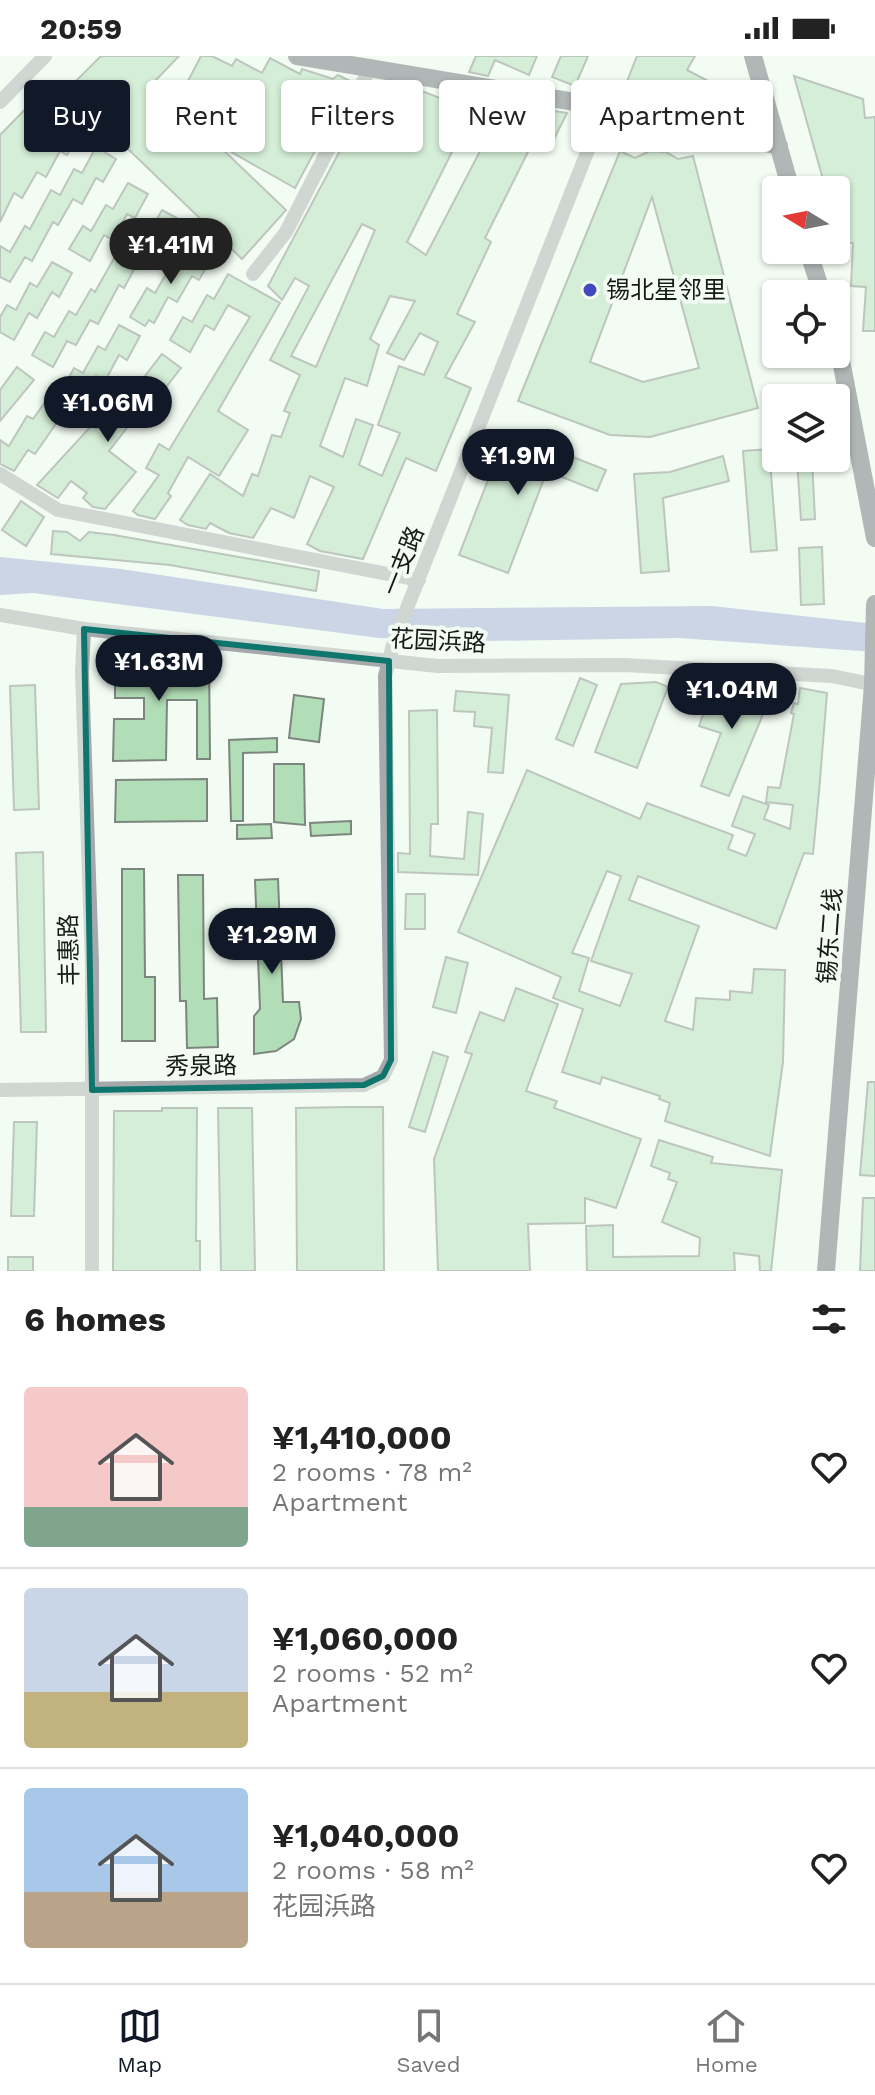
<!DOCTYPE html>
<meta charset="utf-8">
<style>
body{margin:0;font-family:"Work Sans","Noto Sans SC",sans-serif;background:#f2f2f2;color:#222;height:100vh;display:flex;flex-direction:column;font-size:30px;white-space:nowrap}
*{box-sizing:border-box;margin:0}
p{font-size:26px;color:#767676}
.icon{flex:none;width:44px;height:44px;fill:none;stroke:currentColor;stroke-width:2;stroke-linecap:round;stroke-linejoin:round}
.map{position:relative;height:1215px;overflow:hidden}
.details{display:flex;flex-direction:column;background:#fff;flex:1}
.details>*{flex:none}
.hud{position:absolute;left:24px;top:24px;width:828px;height:72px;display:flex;gap:16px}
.needle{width:52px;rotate:280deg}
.buttons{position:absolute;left:762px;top:120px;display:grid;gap:16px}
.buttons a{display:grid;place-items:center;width:88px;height:88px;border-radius:8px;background:#fff;box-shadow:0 2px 6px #0004;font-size:40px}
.price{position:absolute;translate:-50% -68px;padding:0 18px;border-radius:28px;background:#111827;color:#fff;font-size:26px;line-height:52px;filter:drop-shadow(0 2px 4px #0008)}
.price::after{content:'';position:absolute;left:50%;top:48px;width:24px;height:18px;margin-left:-12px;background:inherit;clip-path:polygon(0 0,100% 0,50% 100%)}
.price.on{background:#222;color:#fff}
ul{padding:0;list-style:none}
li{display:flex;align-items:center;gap:24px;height:200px;padding:0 24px}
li+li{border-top:2px solid #e0e0e0}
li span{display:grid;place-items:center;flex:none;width:224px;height:160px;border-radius:8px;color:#555}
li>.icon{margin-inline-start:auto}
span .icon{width:96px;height:96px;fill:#fffc;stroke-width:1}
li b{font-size:34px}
h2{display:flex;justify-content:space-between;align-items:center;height:96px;padding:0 24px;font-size:34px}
.tag{padding:0 28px;border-radius:8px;background:#fff;box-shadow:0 2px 6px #0004;font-size:28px;line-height:72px}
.tag.on{background:#111827;color:#fff}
.status{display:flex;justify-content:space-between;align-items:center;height:56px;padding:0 40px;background:#fff;direction:ltr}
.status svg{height:22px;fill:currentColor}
.tab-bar{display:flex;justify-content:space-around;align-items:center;height:112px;border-top:2px solid #e0e0e0;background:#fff;font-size:22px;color:#767676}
.tab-bar a{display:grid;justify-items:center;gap:4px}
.tab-bar .on{color:#111827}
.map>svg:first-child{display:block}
.water{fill:#9ba6d8}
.building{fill:#b1deb6;stroke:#7d867e;stroke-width:2;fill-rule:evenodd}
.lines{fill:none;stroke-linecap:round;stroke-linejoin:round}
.minor{stroke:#a6a8ac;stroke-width:14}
.major{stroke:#63656e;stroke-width:18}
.marked{fill:none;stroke:#0f766e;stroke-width:6;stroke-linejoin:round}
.poi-dot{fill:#4248bd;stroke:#f2fcf3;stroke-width:3}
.labels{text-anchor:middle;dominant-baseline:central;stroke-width:8;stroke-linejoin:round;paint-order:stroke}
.poi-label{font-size:24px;fill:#171b18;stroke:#f2fcf3;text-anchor:start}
.street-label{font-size:24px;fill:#171b18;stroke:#f2fcf3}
</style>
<div class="status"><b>20:59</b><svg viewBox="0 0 49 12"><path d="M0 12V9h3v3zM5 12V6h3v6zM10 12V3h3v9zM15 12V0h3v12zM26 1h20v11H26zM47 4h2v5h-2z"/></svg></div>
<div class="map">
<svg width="875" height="1215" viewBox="0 0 875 1215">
<rect width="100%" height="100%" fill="#f2fcf3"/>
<!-- water -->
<polygon class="water" points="0,501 121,513 383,553 712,550 875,568 875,596 679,582 484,585 379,582 33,537 0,539"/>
<!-- building -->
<g class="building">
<polygon points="101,0 179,0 153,27 175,50 201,0 212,0 232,10 236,3 262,17 270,2 300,18 302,13 333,23 338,19 352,26 295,132 217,88 286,154 242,203 67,34"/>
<polygon points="476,0 537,0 529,19 495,4 488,20 469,16"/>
<polygon points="561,0 588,0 575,30 552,21"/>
<polygon points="637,0 695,0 687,14 716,29 712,37 720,41 709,62 670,48 668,53 639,42 637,46 621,41"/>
<polygon points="794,20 863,43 865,62 875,61 875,275 863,275 866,231 851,230 853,187 846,186 849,142 836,140 836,134 826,134"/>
<path d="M377 25 408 39 412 31 442 43 445 37 478 44 407 186 426 199 505 47 526 50 511 82 530 92 485 182 491 186 457 258 475 266 445 321 471 332 436 415 406 402 363 503 320 495 307 488 334 431 310 420 294 462 271 452 253 482 229 477 210 467 206 473 188 469 180 464 210 418 243 440 252 418 258 420 272 379 281 381 290 357 284 355 300 319 270 304 309 230 295 222 282 244 268 230ZM362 168 375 174 316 311 291 300ZM390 240 415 245 387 297 404 304 420 277 438 286 424 319 399 310 378 369 400 377 382 420 359 409 373 369 356 363 343 401 320 390 345 322 367 330 379 289 370 283Z"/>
<polygon points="42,36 59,52 52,59 81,75 67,99 60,95 46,121 37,116 22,142 14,137 0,166 0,79"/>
<polygon points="548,54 567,57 549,93 532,84"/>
<polygon points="96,91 116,103 103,126 96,122 82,148 73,143 58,169 53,166 32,205 25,201 10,226 0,221 0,190 10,196 25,170 30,173 51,134 60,139 74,113 82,117"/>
<path d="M620 95 635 102 650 95 666 96 678 103 693 100 758 352 650 381 610 379 518 345ZM652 141 699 312 643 326 590 306Z"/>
<polygon points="128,127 148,138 135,162 127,158 113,184 104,179 90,205 69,193 83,170 91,175 106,149 113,153"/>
<polygon points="162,154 182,165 169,189 162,185 147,211 138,206 124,232 119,229 98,268 90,264 76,289 67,285 53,311 32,299 45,276 54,281 69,255 76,259 91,233 95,236 117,197 125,202 140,176 147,180"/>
<polygon points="192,189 212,201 199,224 192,220 177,246 168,241 154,267 149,264 145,270 130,261 147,232 155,237 170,211 177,215"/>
<polygon points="52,206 72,217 59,241 52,236 37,262 29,257 14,284 0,276 0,261 7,249 16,254 30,227 37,231"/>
<polygon points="228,218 280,247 218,355 248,374 219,420 188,401 168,437 171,440 155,463 138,459 133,455 159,419 146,412 159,388 169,394 250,261 228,249 214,274 205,269 190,296 170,284 183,261 192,266 207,239 214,243"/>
<polygon points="119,269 140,280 127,304 119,299 105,325 96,320 81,347 74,342 35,398 28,394 14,415 0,408 0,384 9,390 27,360 33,363 48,342 55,347 74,312 83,317 98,290 105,294"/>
<polygon points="162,298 181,312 144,359 140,355 109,395 136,416 105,453 93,451 83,442 87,437 71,425 58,442 37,429 92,369 96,372 116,346 121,351"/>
<polygon points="17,311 34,324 0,365 0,334"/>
<polygon points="507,375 606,414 597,435 547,415 508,517 459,499"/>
<polygon points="769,393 777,494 751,496 743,395"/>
<polygon points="723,400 729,425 663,442 669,515 641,517 634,418 670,416"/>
<polygon points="812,403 815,463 801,464 797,404"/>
<polygon points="21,445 44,461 26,490 2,474"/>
<polygon points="53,475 67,476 80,485 89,476 114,479 319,515 316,535 170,509 51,498"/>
<polygon points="822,491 824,548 801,549 799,492"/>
<polygon points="115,600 209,601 210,703 197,703 197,644 167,644 166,704 113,705 114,663 144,663 144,642 115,642"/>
<polygon points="580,622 597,629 573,690 556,683"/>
<polygon points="720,625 768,633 766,651 729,740 701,730 721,677 699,670 708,644 716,647"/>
<polygon points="656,626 668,631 637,712 595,696 621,628"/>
<polygon points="35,629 39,753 14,754 10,630"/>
<path d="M800 632 827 637 819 736 813 798 804 797 776 873 638 820 629 844 699 870 665 965 693 974 696 942 730 944V935L752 937 754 913 785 914 783 1006 770 1100 665 1065 670 1047 659 1043 660 1040 602 1021 600 1028 562 1016 583 953 553 942 561 921 458 876 527 714 640 763 647 747 733 779 728 793 746 800 755 778 732 770 743 740 769 749 764 763 790 773 793 749 766 746 768 731 780 732 794 658 791 657 794 647 798 648ZM607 815 621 820 591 905 632 918 620 950 579 935 589 902 572 897Z"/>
<polygon points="456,635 509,639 503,717 488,716 492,672 474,670 475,656 454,655"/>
<polygon points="294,639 324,643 319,686 289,682"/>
<polygon points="437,654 438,768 431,768 430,800 464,803 468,756 483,758 478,819 398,816 398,797 410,798 409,655"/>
<polygon points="277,682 277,696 243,697 243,765 231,765 229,684"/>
<polygon points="274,708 304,708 305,769 274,766"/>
<polygon points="207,723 207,765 115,766 116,724"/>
<polygon points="351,765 351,778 311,780 310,767"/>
<polygon points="271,768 272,782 237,783 237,769"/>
<polygon points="43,796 46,976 21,976 16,797"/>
<polygon points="122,813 144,813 145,921 155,921 155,985 122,985"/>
<polygon points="178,819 203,819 204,943 217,942 218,991 187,992 186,945 180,945"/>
<polygon points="278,823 283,946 299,946 301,963 294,983 276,995 254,998 254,960 260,953 255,824"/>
<polygon points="406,838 425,838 425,873 405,873"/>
<polygon points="446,901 468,907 456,957 433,951"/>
<polygon points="516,932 558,948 526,1035 557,1045 554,1052 641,1083 616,1152 585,1142 585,1167 528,1168 530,1215 438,1215 434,1103 472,998 465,996 480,956 504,965"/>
<polygon points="433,996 448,1001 425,1076 409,1071"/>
<polygon points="868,1026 875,1026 875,1120 860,1119"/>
<polygon points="348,1051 383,1051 384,1215 297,1215 296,1052"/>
<polygon points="162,1052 197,1052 196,1185 200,1185 200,1215 113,1215 114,1055 162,1055"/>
<polygon points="218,1052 252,1052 255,1215 221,1215"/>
<polygon points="14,1066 37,1066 34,1160 11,1160"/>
<polygon points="659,1084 713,1101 711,1107 782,1114 771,1215 760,1215 759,1200 734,1197 735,1215 587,1215 586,1170 613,1169 613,1201 699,1200 700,1182 662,1166 677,1126 668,1123 670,1117 651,1110"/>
<polygon points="863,1142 875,1142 875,1215 860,1215"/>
<rect x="8" y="1201" width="25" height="14"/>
</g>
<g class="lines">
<!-- minor -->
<g class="minor">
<polyline points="0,46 45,0"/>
<polyline points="253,218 286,176 371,10"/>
<polyline points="0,418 58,454 419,524"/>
<polyline points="0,559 84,573 438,610 624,609 832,620 875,629"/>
<polyline points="84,573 82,616 92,907 92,1215"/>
<polyline points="0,1034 364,1029 383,1020 391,1004 385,620 394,585 605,51"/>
</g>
<!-- major -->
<g class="major">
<polyline points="297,0 605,51 779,90"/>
<polyline points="753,0 791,134"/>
<polyline points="808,194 822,238"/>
<polyline points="836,278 875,482"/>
<polyline points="826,1215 873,629 875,548"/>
</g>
</g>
<!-- marked area -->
<path d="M0 0H875V1215H0ZM84 573 389 605 391 1004 383 1020 364 1029 92 1034Z" fill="#f2fcf3" fill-opacity=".55" fill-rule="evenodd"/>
<path class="marked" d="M84 573 389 605 391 1004 383 1020 364 1029 92 1034Z"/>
<!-- markers -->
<circle class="poi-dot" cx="590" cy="234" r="8"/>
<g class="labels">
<!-- poi labels -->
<g class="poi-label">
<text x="606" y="234">锡北星邻里</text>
</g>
<!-- street labels -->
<g class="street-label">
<text transform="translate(403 505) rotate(-68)">一支路</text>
<text transform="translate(438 585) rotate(3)">花园浜路</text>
<text transform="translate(830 880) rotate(-86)">锡东二线</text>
<text transform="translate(69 894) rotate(-91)">丰惠路</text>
<text transform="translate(201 1010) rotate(-1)">秀泉路</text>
</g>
</g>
</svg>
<div class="buttons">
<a><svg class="needle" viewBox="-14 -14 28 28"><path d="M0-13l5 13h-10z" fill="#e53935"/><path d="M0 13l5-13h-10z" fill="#767676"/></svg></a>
<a><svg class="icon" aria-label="locate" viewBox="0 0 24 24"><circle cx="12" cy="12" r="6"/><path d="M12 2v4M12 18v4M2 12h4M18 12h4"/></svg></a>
<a><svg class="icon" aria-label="layers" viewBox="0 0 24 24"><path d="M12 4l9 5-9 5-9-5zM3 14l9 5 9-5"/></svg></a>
</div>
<b class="price on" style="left:171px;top:230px">¥1.41M</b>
<b class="price" style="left:108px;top:388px">¥1.06M</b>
<b class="price" style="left:518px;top:441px">¥1.9M</b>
<b class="price" style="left:159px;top:647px">¥1.63M</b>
<b class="price" style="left:732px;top:675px">¥1.04M</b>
<b class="price" style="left:272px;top:920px">¥1.29M</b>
<div class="hud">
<a class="tag on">Buy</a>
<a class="tag">Rent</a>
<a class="tag">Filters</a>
<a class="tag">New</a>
<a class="tag">Apartment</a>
</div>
</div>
<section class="details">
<h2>6 homes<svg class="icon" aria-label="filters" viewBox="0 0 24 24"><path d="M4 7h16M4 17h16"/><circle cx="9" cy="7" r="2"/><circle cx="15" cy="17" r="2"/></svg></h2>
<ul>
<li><span style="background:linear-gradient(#f6c9c9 75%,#7fa58c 0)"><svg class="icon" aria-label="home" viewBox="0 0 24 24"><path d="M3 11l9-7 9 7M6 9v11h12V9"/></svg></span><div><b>¥1,410,000</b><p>2 rooms · 78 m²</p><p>Apartment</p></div><svg class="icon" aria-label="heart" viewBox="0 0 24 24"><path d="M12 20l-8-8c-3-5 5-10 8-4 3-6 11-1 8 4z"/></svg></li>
<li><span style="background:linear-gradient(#c9d6e8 65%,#c2b280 0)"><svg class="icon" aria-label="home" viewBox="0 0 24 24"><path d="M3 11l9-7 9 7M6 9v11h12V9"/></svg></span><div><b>¥1,060,000</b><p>2 rooms · 52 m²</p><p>Apartment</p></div><svg class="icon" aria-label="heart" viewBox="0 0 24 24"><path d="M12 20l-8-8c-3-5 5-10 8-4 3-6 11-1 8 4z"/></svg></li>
<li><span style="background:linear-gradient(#a9c7e8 65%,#b9a48a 0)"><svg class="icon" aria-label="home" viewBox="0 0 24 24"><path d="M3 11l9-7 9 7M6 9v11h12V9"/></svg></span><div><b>¥1,040,000</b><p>2 rooms · 58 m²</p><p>花园浜路</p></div><svg class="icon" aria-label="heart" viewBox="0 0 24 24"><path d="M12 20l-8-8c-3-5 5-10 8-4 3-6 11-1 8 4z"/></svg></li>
</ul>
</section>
<nav class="tab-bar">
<a class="on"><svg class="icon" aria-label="map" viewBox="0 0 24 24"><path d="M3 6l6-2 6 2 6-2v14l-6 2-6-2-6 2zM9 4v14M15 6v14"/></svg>Map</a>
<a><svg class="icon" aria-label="saved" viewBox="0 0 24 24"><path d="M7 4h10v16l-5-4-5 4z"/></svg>Saved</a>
<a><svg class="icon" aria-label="home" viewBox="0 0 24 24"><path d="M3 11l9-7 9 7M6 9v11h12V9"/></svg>Home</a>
</nav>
